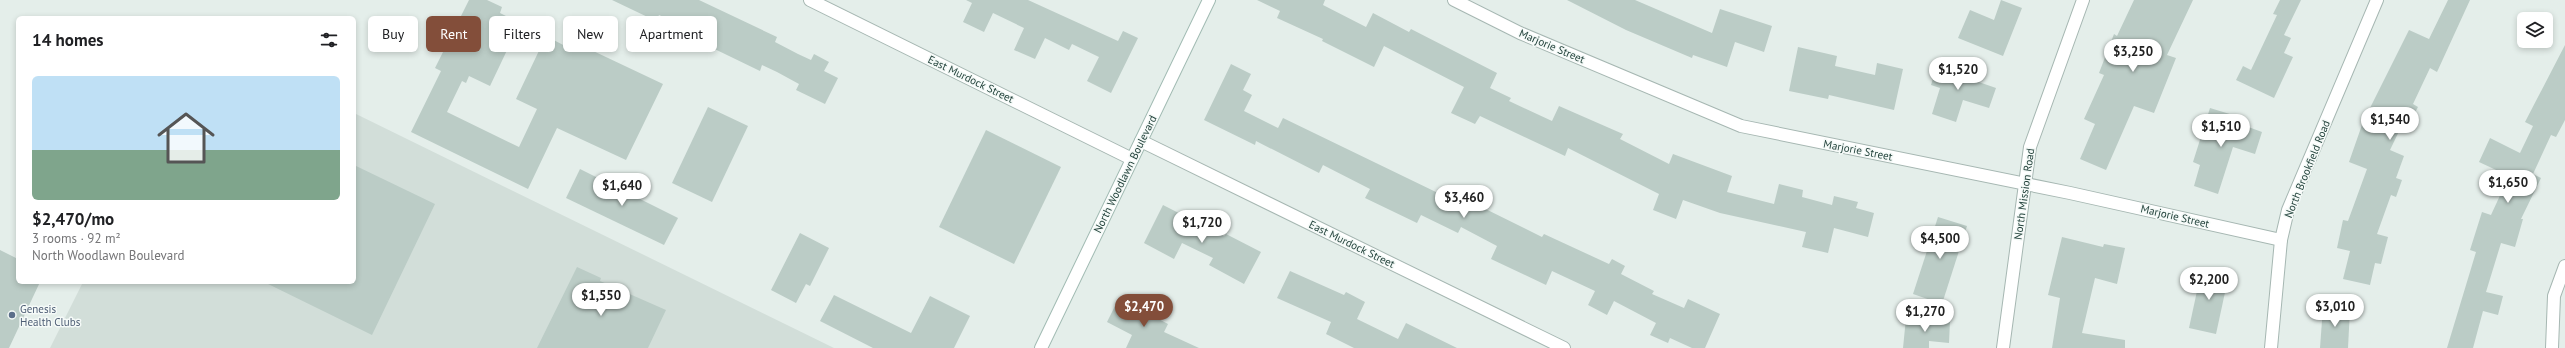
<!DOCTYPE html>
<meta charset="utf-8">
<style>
body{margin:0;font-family:"PT Sans",sans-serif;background:#f6f6f6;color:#202124;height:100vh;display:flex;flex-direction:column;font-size:15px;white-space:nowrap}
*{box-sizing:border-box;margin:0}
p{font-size:13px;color:#757577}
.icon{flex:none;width:22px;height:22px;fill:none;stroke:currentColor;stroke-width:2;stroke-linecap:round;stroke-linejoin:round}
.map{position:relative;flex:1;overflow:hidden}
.details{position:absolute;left:16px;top:16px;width:340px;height:268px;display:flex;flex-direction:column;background:#fff;border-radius:6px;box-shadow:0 2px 6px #0003}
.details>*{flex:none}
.guide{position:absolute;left:368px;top:16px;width:380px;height:36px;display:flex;gap:8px}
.buttons{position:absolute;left:2517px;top:12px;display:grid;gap:8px}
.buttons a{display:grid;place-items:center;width:36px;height:36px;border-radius:6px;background:#fff;box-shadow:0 2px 6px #0003;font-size:20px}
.price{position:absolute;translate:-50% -34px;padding:0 9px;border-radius:14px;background:#fff;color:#222;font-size:13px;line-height:26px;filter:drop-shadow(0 1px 2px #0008)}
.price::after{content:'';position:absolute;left:50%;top:24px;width:12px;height:9px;margin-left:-6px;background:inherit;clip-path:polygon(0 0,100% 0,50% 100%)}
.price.current{background:#834e3a;color:#fff}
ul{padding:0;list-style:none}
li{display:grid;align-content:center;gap:8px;height:212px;padding:0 16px}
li+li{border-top:1px solid #e0e0e0}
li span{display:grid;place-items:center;height:124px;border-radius:6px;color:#555}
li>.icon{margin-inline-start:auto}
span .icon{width:72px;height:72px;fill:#fffc;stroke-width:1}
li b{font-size:17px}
h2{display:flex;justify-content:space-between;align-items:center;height:48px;padding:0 16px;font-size:17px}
.pill{padding:0 14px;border-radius:6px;background:#fff;box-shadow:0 2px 6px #0003;font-size:14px;line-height:36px}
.pill.current{background:#834e3a;color:#fff}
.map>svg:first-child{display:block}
.built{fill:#d2ded9}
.building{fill:#bbccc6}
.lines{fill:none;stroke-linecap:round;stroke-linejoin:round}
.minor-casing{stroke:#a6b7b2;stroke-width:14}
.secondary-casing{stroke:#a1bbb3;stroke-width:14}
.minor{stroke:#fff;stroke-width:12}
.secondary{stroke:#fff;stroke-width:12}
.service-dot{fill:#5c6f8a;stroke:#f5faf8;stroke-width:1.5}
.labels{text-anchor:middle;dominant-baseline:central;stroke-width:3;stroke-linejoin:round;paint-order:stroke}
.street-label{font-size:11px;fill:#21413a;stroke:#f5faf8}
.service-label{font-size:11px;fill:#4e5e75;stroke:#f5faf8;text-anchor:start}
</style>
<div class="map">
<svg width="2565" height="348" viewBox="0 0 2565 348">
<rect width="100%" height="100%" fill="#e4eeea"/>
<!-- built -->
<polygon class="built" points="354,113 834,348 50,348 83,282 354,282"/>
<!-- building -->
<g class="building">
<polygon points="469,0 487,0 502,7 500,13 520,23 490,86 469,76 466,83 462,81 447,112 519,147 537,109 516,99 546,36 567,47 570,40 663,84 626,160 557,128 528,189 411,132 441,71 435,68"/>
<polygon points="612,0 699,0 777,37 775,42 798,54 811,60 814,54 829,62 824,71 838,78 825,104 796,90 799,84 777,72 762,65 760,71 696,40 700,33 659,15 656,21"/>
<polygon points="966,0 1028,0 1118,41 1123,31 1138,38 1111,93 1087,81 1099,57 1072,44 1069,50 1045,38 1035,59 1014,50 1024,28 993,13 984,32 963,22 972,3"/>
<polygon points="1257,0 1325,0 1323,5 1366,27 1373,13 1409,32 1411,29 1497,73 1490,88 1511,98 1509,101 1552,121 1559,106 1623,134 1620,139 1669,164 1673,154 1732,176 1727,192 1774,204 1779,184 1803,190 1802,197 1832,205 1834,196 1858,202 1856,208 1874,213 1868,237 1834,228 1828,253 1802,247 1806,232 1720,213 1683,200 1676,219 1653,210 1659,194 1568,148 1565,156 1480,116 1475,124 1451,113 1464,87 1384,46 1374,67 1322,41 1323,39 1277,18 1280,11"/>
<polygon points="1567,0 1635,0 1712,33 1720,9 1772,26 1764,52 1735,42 1727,67 1693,55 1692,58 1626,30"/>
<polygon points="2001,0 2022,8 2003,56 1958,38 1970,10 1994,20"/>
<polygon points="2134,0 2193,0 2167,55 2176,58 2154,113 2134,106 2106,170 2080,159 2095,124 2084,119 2104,75 2099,73 2114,34 2117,36"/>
<polygon points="2280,0 2301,0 2284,35 2291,38 2284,53 2293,57 2274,98 2236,80 2243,66 2251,70 2277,15 2273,14"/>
<polygon points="2448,0 2470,0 2437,72 2430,68 2413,104 2418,107 2409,124 2404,121 2390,150 2404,156 2396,178 2402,180 2396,197 2391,195 2377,234 2388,237 2381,264 2375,263 2370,285 2343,279 2350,251 2337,248 2343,220 2348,221 2367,169 2349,162 2363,122 2409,30 2429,39"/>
<polygon points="2565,45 2565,120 2556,137 2551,135 2533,174 2541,178 2521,219 2523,219 2515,247 2501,243 2486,292 2503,296 2498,315 2483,311 2473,348 2447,348 2476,252 2470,250 2482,212 2491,215 2509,176 2479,162 2490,138 2520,153 2533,126 2525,122"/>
<polygon points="1798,47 1837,56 1835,66 1875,75 1877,63 1903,69 1894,110 1829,95 1828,99 1789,91"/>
<polygon points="1938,62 1972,73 1970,79 1996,88 1989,108 1963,100 1956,122 1932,114 1940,88 1931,85"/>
<polygon points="1231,64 1251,74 1243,90 1252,95 1244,111 1278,128 1283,118 1438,193 1441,187 1542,237 1544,234 1609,264 1612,259 1625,266 1621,274 1654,291 1652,294 1684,308 1688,299 1720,314 1705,348 1692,348 1670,338 1668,343 1650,335 1656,323 1614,301 1607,315 1588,305 1595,291 1552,271 1546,285 1491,259 1497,246 1461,227 1458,233 1421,215 1417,223 1365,198 1370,189 1323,165 1319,173 1256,141 1255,145 1204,120"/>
<polygon points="708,107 748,126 712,202 672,183"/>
<polygon points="2210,108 2233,115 2232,121 2262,132 2255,154 2233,147 2218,194 2194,186 2200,165 2193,162"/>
<polygon points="986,130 1061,167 1014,264 939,227"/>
<polygon points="354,165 435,204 372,335 264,282 354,282"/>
<polygon points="580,169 678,218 664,245 566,198"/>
<polygon points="1163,205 1224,236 1226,234 1261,252 1244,284 1209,265 1213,258 1182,243 1174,259 1144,243"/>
<polygon points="1938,217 1967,226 1942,304 1913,294"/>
<polygon points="800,233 829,248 810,286 806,284 796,303 771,290"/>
<polygon points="2062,237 2103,247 2104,244 2125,248 2117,284 2095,278 2082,333 2125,340 2125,348 2052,348 2060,298 2048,295"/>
<polygon points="0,250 18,259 18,282 40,282 9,348 0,348"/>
<polygon points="577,267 601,278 600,281 666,310 648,348 537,348"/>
<polygon points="2202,268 2229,274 2216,334 2189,328"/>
<polygon points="1290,271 1344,295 1346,292 1365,302 1357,319 1398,339 1406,323 1457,348 1354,348 1326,334 1331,322 1277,298"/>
<polygon points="834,295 911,333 930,296 970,316 954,348 873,348 820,321"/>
<polygon points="1119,298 1168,324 1164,332 1199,348 1126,348 1132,335 1107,322"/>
<polygon points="2323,307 2350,309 2348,348 2320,348"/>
<polygon points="1906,318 1950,321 1949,343 1929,341 1929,348 1903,348"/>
</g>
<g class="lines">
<defs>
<g id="minor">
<polyline points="810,0 1132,159"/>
<polyline points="1454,0 1520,33 1741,126 2070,193 2281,240"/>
<polyline points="1141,141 1564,348"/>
<polyline points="2003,348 2030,147 2083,0"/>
<polyline points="2271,348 2281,240 2288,210 2377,0"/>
<polyline points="2552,348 2554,296 2565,266"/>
</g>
<polyline id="secondary" points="1041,348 1209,0"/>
</defs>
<!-- minor casing -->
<use href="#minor" class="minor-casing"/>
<!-- secondary casing -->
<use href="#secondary" class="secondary-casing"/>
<!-- minor -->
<use href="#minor" class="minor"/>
<!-- secondary -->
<use href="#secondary" class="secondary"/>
</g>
<!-- markers -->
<circle class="service-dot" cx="12" cy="315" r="4"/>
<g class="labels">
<!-- street labels -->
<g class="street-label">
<text transform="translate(1552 46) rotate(23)">Marjorie Street</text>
<text transform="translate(971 79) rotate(26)">East Murdock Street</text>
<text transform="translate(1858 150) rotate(11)">Marjorie Street</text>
<text transform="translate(2307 169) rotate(-68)">North Brookfield Road</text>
<text transform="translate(1125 174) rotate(-64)">North Woodlawn Boulevard</text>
<text transform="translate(2024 194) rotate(-82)">North Mission Road</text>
<text transform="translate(2175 216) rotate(13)">Marjorie Street</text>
<text transform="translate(1352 244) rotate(26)">East Murdock Street</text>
</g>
<!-- service labels -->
<g class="service-label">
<text x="20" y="309">Genesis<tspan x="20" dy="13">Health Clubs</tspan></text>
</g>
</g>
</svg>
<div class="buttons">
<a><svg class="icon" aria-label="layers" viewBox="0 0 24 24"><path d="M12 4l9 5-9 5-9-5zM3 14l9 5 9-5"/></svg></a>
</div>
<b class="price" style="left:2133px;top:73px">$3,250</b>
<b class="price" style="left:1958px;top:91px">$1,520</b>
<b class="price" style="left:2390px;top:141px">$1,540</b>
<b class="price" style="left:2221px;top:148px">$1,510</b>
<b class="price" style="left:2508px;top:204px">$1,650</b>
<b class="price" style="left:622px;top:207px">$1,640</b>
<b class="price" style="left:1464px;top:219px">$3,460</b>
<b class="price" style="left:1202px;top:244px">$1,720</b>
<b class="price" style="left:1940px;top:260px">$4,500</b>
<b class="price" style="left:2209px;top:301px">$2,200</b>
<b class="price" style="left:601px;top:317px">$1,550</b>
<b class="price current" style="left:1144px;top:328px">$2,470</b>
<b class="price" style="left:2335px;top:328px">$3,010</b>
<b class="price" style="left:1925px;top:333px">$1,270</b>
<div class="guide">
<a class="pill">Buy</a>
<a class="pill current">Rent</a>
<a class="pill">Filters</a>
<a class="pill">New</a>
<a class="pill">Apartment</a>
</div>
<section class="details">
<h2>14 homes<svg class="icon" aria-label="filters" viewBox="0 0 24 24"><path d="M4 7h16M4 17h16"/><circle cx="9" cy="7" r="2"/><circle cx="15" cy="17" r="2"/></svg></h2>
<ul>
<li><span style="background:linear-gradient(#bfe0f5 60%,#7fa58c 0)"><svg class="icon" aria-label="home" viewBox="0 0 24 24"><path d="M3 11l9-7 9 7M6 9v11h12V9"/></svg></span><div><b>$2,470/mo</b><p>3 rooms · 92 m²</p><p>North Woodlawn Boulevard</p></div></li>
</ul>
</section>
</div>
